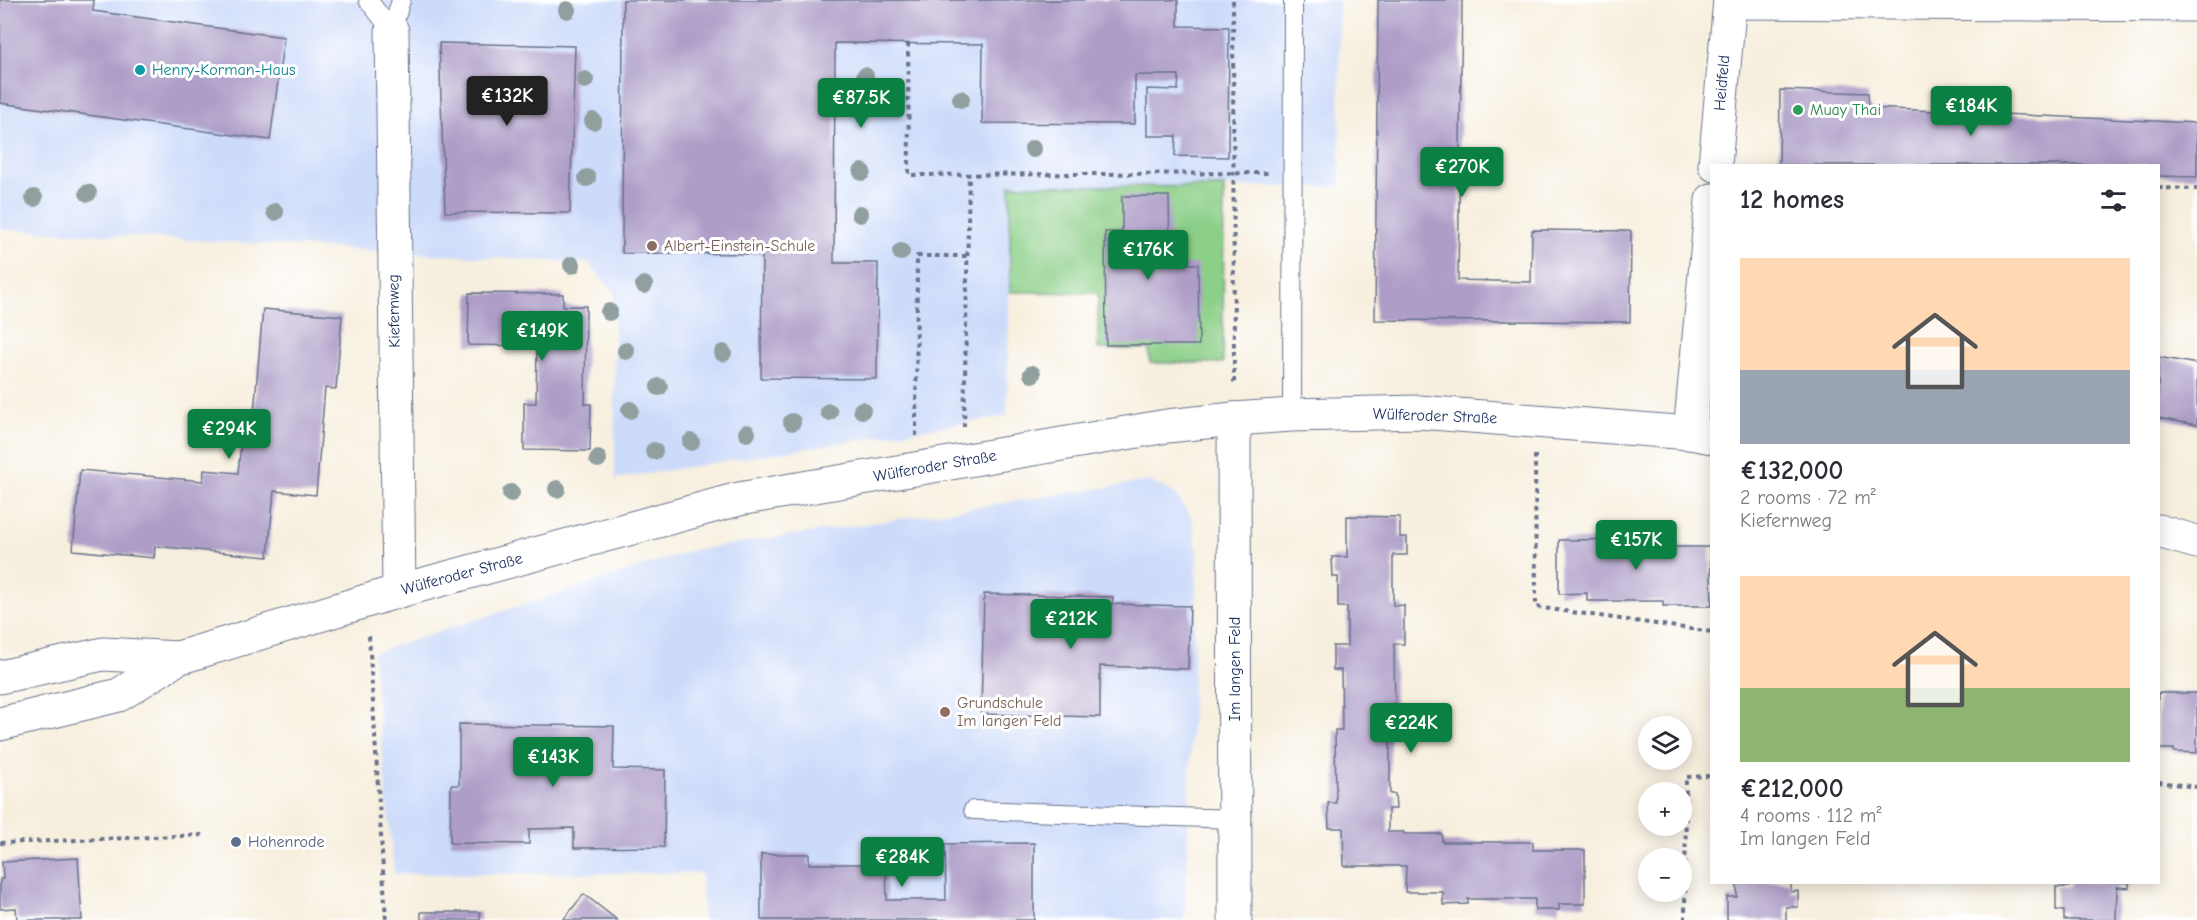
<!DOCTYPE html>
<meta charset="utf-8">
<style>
body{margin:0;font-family:"Comic Neue",sans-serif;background:#f2f2f3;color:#2b2b33;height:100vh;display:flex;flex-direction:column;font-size:22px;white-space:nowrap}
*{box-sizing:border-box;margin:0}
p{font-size:20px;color:#7c7c81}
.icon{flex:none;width:33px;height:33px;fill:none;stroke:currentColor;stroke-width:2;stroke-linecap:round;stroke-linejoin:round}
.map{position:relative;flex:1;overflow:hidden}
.drawer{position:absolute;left:1710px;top:164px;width:450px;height:720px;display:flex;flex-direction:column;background:#fff;border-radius:0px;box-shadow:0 3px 15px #0003}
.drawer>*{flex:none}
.buttons{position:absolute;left:1638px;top:716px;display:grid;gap:12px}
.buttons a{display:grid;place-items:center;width:54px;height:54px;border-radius:50%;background:#fff;box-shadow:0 3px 15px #0003;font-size:30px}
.price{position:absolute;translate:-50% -51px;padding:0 14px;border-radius:6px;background:#0b8043;color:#fff;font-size:20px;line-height:39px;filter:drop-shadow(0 2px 3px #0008)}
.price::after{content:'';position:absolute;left:50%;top:36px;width:18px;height:14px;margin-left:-9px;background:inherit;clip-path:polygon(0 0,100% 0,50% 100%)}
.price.current{background:#222;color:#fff}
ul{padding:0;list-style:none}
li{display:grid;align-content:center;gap:12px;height:318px;padding:0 30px}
li span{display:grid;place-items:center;height:186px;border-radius:0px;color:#555}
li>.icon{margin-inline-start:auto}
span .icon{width:108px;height:108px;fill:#fffc;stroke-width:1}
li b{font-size:26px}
h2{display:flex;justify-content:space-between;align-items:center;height:72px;padding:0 30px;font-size:26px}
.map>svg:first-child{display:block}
.built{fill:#cddbfa}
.green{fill:#8ccf88;stroke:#547f73;stroke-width:1.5}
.building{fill:#ad9dc7}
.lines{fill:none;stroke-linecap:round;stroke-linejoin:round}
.lane-casing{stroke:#68728b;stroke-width:20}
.street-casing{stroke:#68728b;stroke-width:35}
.path{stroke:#68728b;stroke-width:4;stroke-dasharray:4.5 4.5;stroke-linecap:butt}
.lane{stroke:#fff;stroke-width:18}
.street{stroke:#fff;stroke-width:33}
.tree{fill:#91a09f}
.culture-dot{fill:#0f9aa8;stroke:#fff;stroke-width:2}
.leisure-dot{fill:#2e9e5b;stroke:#fff;stroke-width:2}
.education-dot{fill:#8d6e63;stroke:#fff;stroke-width:2}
.service-dot{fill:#5c6f8a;stroke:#fff;stroke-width:2}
.labels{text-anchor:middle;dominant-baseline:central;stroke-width:6;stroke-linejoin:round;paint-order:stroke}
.culture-label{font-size:16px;fill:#0d838f;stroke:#fff;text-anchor:start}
.street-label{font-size:16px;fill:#1b2f5e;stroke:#fff}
.leisure-label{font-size:16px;fill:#27864d;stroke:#fff;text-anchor:start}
.education-label{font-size:16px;fill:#785e54;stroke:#fff;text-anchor:start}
.service-label{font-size:16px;fill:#4e5e75;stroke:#fff;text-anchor:start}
</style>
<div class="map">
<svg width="2197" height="920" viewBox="0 0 2197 920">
<rect width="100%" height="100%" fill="#fff"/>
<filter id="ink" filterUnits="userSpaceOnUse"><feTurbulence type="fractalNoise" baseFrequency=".0167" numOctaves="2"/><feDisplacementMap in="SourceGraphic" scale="12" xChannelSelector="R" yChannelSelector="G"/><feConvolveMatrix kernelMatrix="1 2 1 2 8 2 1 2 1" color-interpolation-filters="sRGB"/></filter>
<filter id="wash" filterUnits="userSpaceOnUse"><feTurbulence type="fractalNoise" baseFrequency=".008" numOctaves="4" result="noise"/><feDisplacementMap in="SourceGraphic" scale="24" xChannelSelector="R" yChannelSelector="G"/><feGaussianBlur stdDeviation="1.35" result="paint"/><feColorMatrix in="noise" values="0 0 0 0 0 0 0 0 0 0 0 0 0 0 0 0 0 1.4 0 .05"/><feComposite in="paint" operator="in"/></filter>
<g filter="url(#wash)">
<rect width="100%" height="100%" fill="#f7efde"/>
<!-- built -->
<g class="built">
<polygon points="0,0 1339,0 1340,187 1011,186 1007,416 615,479 614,292 588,263 0,229"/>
<polygon points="1149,481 1175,494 1192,518 1197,550 1185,920 703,920 701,873 394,874 373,653 694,550"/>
</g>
<!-- green -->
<polygon class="green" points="1010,185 1224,187 1223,363 1150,363 1149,349 1098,349 1098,293 1010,292"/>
<g id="blocks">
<!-- building -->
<g class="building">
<polygon points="0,0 94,0 93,11 284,37 270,140 0,103"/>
<polygon points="623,0 1178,0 1178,26 1229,27 1228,157 1175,156 1176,136 1147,136 1147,89 1178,90 1179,75 1135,75 1135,124 982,123 983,44 835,43 834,263 878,263 877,379 761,378 762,254 622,253"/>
<polygon points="1378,0 1462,0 1458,280 1531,282 1532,230 1631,231 1630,322 1375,320"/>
<polygon points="439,43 575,46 570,213 445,212"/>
<polygon points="1780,90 1868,93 1869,108 2197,123 2197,177 2158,176 2158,165 1779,165"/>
<polygon points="1122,196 1169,196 1170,264 1198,264 1199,345 1106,345 1105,232 1122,232"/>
<polygon points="469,293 563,294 563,306 586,306 585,404 591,404 590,451 524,450 524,403 536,403 537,346 468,345"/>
<polygon points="263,309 342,316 336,389 325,388 316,495 274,491 268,557 155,546 154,558 73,550 80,470 203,481 204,470 238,473 244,412 254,413"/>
<polygon points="2158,357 2197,364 2197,425 2158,418"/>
<polygon points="1347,516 1400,517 1400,537 1407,537 1407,555 1393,555 1393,606 1404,605 1404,644 1394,644 1395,717 1400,717 1400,735 1390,735 1390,794 1395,794 1396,809 1388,809 1388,832 1404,832 1404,834 1442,834 1442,842 1533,842 1533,850 1585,850 1585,904 1559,904 1559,910 1535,910 1535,899 1468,899 1468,904 1443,905 1443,892 1405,892 1406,866 1344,866 1343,828 1329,828 1328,803 1336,803 1335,730 1342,730 1341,670 1333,670 1333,646 1347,646 1347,607 1338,607 1338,577 1333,577 1332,557 1347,557"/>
<polygon points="1671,539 1671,547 1710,547 1712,606 1663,606 1663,601 1587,601 1587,593 1559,594 1559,540"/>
<polygon points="984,594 1113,597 1112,604 1190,606 1188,669 1100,666 1100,717 981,714"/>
<polygon points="2158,693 2197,693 2197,753 2174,752 2174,749 2158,749"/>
<polygon points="459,724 614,726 613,769 665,770 664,847 574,848 574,828 529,829 529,844 450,843 451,785 459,785"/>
<polygon points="1034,843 1034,920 761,920 761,854 809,854 809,864 886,864 887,900 946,900 945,844"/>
<polygon points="78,858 82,920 17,920 16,908 0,909 0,879 3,879 2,862"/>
<polygon points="1737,882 1791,882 1791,892 1798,891 1798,907 1786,907 1786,920 1727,920 1727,897 1737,897"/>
<polygon points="2070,882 2129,882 2129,888 2117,887 2116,920 2064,920 2064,911 2056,910 2056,887 2069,887"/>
<polygon points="584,894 617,920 563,920"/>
<rect x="421" y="912" width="59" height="8"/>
</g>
</g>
</g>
<g filter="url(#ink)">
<use href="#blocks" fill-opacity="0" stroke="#68728b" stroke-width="1.5"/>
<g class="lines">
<defs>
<g id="lane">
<polyline points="368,0 392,31"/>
<polyline points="392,31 401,0"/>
<polyline points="1292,415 1293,0"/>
<polyline points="973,810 1235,819"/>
</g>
<g id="street">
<polyline points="1730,2 2197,5"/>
<polyline points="392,31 399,591"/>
<polyline points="1715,165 1730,0"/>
<polyline points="1234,419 1235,920"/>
<polyline points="1690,433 1712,200"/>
<polyline points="2158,531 2197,542"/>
<polyline points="0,677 103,654 178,658"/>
<polyline points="0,724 119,695 178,658 399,591 739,499 1167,426 1234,419 1292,415 1419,412 1690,433 1712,437"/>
</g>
</defs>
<!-- lane casing -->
<use href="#lane" class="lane-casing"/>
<!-- street casing -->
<use href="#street" class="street-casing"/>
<!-- path -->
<g class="path">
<polyline points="1233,0 1234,386"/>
<polyline points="908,43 909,175 1268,173"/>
<polyline points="2158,188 2197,189"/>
<polyline points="964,427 969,175"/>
<polyline points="916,436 917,256 967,256"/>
<polyline points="1535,455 1536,607 1712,632"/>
<polyline points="369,636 386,920"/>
<polyline points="2158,782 2197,787"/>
<polyline points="0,843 203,835"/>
<polyline points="1685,920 1686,777 1712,776"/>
</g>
<!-- lane -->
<use href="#lane" class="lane"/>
<!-- street -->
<use href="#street" class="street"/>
</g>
<!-- trees -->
<g class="tree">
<circle cx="567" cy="10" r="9"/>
<circle cx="865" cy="76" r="9"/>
<circle cx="585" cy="80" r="9"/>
<circle cx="961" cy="99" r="9"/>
<circle cx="593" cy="121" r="9"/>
<circle cx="1033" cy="149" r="9"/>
<circle cx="862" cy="172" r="9"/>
<circle cx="587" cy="178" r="9"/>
<circle cx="88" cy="193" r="9"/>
<circle cx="34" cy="198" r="9"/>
<circle cx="275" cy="212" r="9"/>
<circle cx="860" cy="214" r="9"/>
<circle cx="901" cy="252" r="9"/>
<circle cx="572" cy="265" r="9"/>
<circle cx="644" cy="285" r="9"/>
<circle cx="609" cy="312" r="9"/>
<circle cx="626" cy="351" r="9"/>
<circle cx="723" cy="353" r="9"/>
<circle cx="1032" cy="374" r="9"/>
<circle cx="659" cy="387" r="9"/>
<circle cx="630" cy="410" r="9"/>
<circle cx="862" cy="410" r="9"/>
<circle cx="829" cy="412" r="9"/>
<circle cx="792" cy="422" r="9"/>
<circle cx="747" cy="433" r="9"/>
<circle cx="691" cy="442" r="9"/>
<circle cx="654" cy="451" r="9"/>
<circle cx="598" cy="459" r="9"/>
<circle cx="557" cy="489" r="9"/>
<circle cx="511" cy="493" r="9"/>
</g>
</g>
<!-- markers -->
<circle class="culture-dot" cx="140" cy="70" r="6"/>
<circle class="leisure-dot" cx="1798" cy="110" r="6"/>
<g class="education-dot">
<circle cx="652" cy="246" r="6"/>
<circle cx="945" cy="712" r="6"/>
</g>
<circle class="service-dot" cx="236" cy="842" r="6"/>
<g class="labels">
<!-- culture labels -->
<g class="culture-label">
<text x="152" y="70">Henry-Korman-Haus</text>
</g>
<!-- street labels -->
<g class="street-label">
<text transform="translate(1722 83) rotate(-85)">Heidfeld</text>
<text transform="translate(394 311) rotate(-91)">Kiefernweg</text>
<text transform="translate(1435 416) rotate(2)">Wülferoder Straße</text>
<text transform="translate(935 466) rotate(-10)">Wülferoder Straße</text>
<text transform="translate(462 574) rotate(-15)">Wülferoder Straße</text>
<text transform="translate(1235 669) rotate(-90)">Im langen Feld</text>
</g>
<!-- leisure labels -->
<g class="leisure-label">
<text x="1810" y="110">Muay Thai</text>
</g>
<!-- education labels -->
<g class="education-label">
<text x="664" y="246">Albert-Einstein-Schule</text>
<text x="957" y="703">Grundschule<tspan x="957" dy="18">Im langen Feld</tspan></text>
</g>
<!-- service labels -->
<g class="service-label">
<text x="248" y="842">Hohenrode</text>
</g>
</g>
</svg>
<div class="buttons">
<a><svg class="icon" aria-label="layers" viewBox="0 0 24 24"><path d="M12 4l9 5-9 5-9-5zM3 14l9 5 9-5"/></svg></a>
<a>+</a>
<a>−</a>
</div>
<b class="price current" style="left:507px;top:127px">€132K</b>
<b class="price" style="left:861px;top:129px">€87.5K</b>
<b class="price" style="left:1971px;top:137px">€184K</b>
<b class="price" style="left:1462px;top:198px">€270K</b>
<b class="price" style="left:1148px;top:281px">€176K</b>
<b class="price" style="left:542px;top:362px">€149K</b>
<b class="price" style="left:229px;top:460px">€294K</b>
<b class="price" style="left:1636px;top:571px">€157K</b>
<b class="price" style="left:1071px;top:650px">€212K</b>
<b class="price" style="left:1411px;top:754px">€224K</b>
<b class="price" style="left:553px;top:788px">€143K</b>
<b class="price" style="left:902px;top:888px">€284K</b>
<section class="drawer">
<h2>12 homes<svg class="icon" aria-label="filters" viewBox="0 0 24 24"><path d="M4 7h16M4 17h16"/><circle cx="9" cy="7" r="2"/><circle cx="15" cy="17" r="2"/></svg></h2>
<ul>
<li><span style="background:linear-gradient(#ffd9b3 60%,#9aa5b1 0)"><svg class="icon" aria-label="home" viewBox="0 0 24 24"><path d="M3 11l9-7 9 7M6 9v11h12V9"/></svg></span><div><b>€132,000</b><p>2 rooms · 72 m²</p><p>Kiefernweg</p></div></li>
<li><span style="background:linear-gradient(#ffd9b3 60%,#8fb573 0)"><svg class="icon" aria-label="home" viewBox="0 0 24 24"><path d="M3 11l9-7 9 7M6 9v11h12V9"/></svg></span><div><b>€212,000</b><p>4 rooms · 112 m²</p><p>Im langen Feld</p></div></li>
</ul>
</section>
</div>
